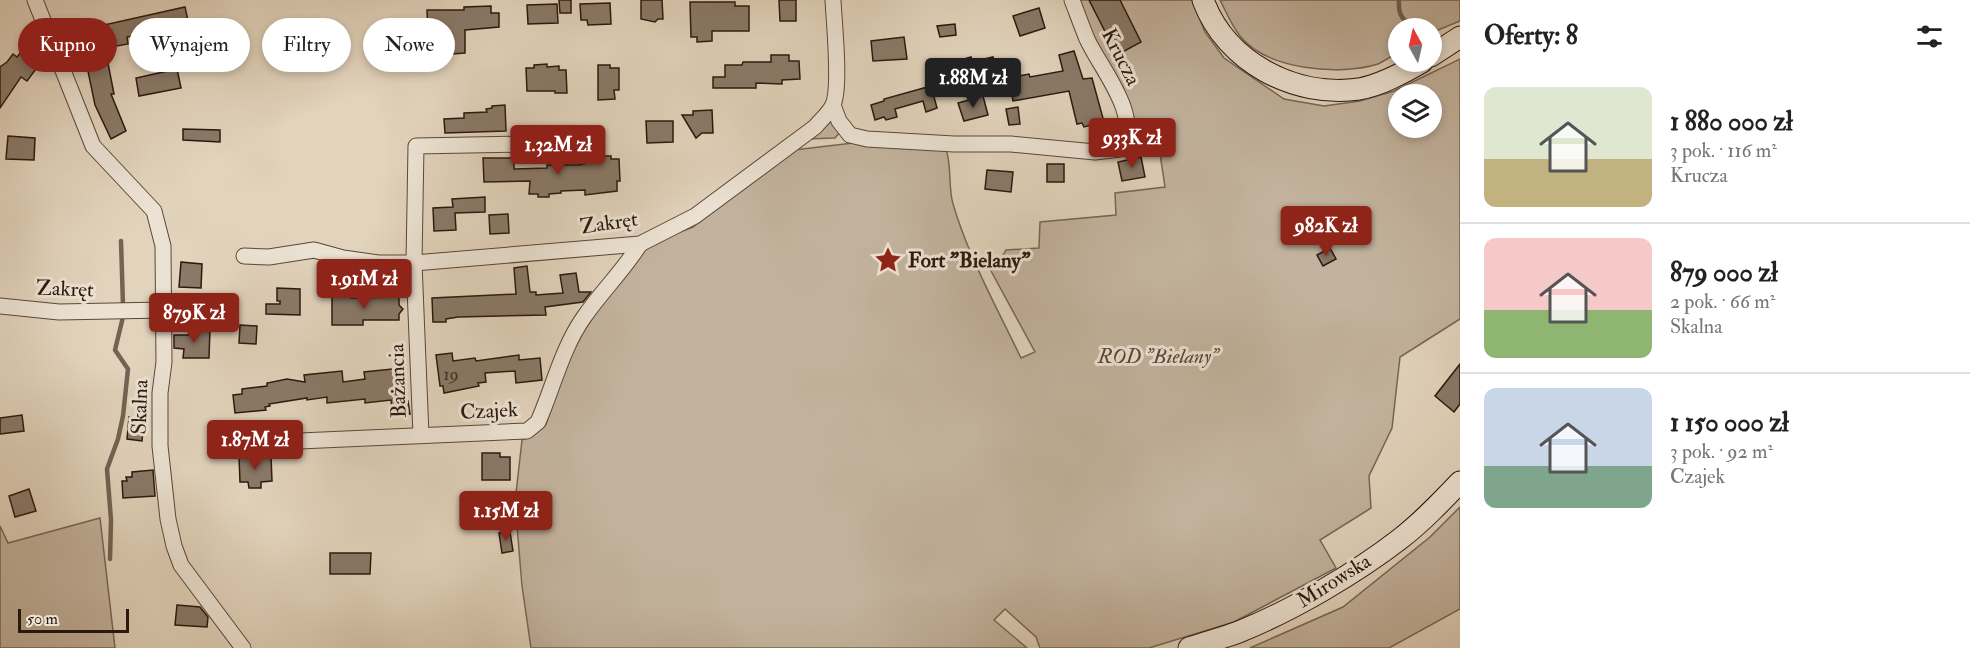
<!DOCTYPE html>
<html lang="pl">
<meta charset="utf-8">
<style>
body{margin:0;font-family:"IM FELL Double Pica",serif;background:#f2f2f2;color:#222;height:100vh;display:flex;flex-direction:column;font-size:22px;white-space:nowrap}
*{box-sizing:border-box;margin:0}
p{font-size:20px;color:#767676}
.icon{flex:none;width:33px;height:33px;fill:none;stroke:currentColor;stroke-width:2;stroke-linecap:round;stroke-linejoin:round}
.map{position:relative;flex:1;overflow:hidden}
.details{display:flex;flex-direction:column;background:#fff;width:510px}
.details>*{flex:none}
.guide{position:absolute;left:18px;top:18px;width:570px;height:54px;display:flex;gap:12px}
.needle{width:39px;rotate:352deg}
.fabs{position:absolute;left:1388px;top:18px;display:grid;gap:12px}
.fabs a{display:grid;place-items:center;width:54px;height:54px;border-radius:50%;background:#fff;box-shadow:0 3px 9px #0003;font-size:30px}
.scale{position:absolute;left:18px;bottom:15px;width:111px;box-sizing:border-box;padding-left:6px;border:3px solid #2b180e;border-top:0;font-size:16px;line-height:21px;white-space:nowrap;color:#2b180e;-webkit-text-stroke:4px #ece2d3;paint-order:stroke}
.price{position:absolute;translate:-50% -51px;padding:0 14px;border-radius:6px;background:#8f2418;color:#fff;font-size:20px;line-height:39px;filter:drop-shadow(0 2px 3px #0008)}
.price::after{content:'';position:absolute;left:50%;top:36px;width:18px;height:14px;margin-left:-9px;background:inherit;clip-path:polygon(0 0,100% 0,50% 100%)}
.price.selected{background:#222;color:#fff}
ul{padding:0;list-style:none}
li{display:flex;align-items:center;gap:18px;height:150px;padding:0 24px}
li+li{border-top:2px solid #e0e0e0}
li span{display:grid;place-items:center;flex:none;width:168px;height:120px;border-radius:12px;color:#555}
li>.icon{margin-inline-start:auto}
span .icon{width:72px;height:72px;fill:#fffc;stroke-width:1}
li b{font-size:26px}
h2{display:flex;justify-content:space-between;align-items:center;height:72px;padding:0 24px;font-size:26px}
.tag{padding:0 21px;border-radius:27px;background:#fff;box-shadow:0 3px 9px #0003;font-size:21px;line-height:54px}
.tag.selected{background:#8f2418;color:#fff}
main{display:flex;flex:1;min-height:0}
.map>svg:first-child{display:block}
.green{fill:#c3b39e;stroke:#776656;stroke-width:1.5;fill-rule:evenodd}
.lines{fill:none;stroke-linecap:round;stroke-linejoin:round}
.stream{stroke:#746253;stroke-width:4.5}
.building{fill:#8a7968;stroke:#2b180e;stroke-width:1.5}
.street-casing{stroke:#59473a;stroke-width:17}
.secondary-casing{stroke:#2b180e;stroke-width:23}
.street{stroke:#ece2d3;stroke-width:15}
.secondary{stroke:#ece2d3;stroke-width:21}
.labels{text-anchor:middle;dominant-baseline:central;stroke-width:6;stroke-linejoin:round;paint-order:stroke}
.number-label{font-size:18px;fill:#433024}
.street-label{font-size:21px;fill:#2b180e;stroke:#ece2d3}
.poi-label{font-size:21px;font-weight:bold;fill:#2b180e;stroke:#ece2d3;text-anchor:start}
.park-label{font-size:21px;font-style:italic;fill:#594639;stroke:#ece2d3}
</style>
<main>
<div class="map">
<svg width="1460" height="648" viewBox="0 0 1460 648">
<rect width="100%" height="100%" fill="#e2d3bc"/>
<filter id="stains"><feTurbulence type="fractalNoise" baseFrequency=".00333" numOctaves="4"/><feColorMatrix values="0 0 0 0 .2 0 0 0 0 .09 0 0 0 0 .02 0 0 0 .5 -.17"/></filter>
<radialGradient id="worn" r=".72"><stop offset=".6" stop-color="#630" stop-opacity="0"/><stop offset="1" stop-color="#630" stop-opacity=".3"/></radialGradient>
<!-- green -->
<g class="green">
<path d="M1080 0H1192L1205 32 1224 58 1284 99 1324 106 1360 101 1394 91 1460 59V319L1400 357 1392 428 1369 476 1371 508 1320 540 1336 568 1234 622 1149 648H1040L1036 637 1005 609 994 620 1027 648H531L522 586 515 502 522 440 535 434 546 424 573 343 648 244 693 227 794 150 853 143 946 149C952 167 948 187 953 204 969 258 997 308 1021 358L1035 352 984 258 1002 257 1006 250 1039 248 1040 222 1116 215 1115 193 1165 187 1156 127 1136 126 1123 87 1093 40ZM1398 94H1431V128H1398Z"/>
<path d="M1220 0H1460V21L1431 33V28H1398V52C1392 56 1385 61 1378 64 1340 76 1267 70 1240 36 1232 26 1226 12 1220 0Z"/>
<polygon points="830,114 840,132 835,138 807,139"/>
<polygon points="1460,507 1460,609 1389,648 1250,648 1343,607 1430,537"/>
<polygon points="100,518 115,648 0,648 0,526 8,543"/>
</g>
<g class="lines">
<!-- stream -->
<g class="stream">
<path d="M1399 0C1397 24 1411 24 1430 28"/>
<polyline points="121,241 123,305"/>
<polyline points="110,559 111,520 107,469 118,439 123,416 128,369 115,350 123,317"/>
</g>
</g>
<!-- building -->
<g class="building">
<polygon points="559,0 571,0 571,13 560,13"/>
<polygon points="641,0 662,0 663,19 658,19 655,22 641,19"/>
<polygon points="779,0 796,0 796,21 780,21"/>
<polygon points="1089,0 1120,0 1141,42 1117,55"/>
<polygon points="690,2 735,2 735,6 749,6 749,31 712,31 712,41 697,42 697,37 691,37"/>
<polygon points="610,3 611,24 588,25 587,20 581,20 580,4"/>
<polygon points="557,4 558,23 528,24 527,5"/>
<polygon points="491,6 491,13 499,13 499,27 465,30 465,53 452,54 452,34 428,35 427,10 464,10 464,7"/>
<polygon points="185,7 189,25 127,37 128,44 105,48 114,94 111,94 126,131 111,139 95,105 84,52 82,53 77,31"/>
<polygon points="1039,8 1045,28 1020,36 1013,16"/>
<polygon points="955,24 956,35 940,37 937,26"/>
<polygon points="904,37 907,59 873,61 871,41"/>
<polygon points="1074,51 1083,79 1092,78 1104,122 1084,127 1082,123 1077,124 1069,91 1013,101 1009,78 1029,74 1030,77 1063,71 1059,55"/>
<polygon points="21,52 39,65 27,81 21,77 0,108 0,67 7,62 13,54 17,57"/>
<polygon points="771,55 789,55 789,61 799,61 800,79 782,80 782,84 756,83 756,88 713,88 713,77 725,77 725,65 742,65 743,62 771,62"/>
<polygon points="971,57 972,62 993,57 996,69 955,79 950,63"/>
<polygon points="547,64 547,67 559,66 559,70 566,70 567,93 555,93 555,91 527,91 526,68 534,68 534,65"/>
<polygon points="598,65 610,65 610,68 619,68 619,90 614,90 615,99 598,100"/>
<polygon points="177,69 181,88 139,96 136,78"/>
<polygon points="931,86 937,108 926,112 923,101 895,109 897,117 886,120 884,117 875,120 871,105 884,101 884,99"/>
<polygon points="983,96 988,115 964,121 958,103"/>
<polygon points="505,105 506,131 445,133 444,119 464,118 464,113 487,112 486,109 492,108 492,106"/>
<polygon points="1018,107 1020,124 1009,125 1006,109"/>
<polygon points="712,110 713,133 702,133 696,138 682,115 693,115 693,111"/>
<polygon points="646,121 673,121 673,142 647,143"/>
<polygon points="183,129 220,130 220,142 183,140"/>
<polygon points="8,136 35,138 34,160 6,159"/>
<polygon points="599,156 611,156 611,159 619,159 620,181 617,181 617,191 585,195 585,190 561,191 561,193 549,194 549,197 538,197 538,194 529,194 530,181 484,182 483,158 514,158 514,169 547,168 547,165 579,165 588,163 588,160 599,160"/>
<polygon points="1141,157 1145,177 1122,181 1118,162"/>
<rect x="1047" y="164" width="17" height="18"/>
<polygon points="987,170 1013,172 1011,192 985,189"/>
<polygon points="485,197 485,212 455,213 456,230 434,231 433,208 453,207 452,199"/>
<polygon points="508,214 509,233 490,234 489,215"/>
<polygon points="1330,248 1336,259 1323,266 1317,255"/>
<polygon points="181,262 202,264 201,288 179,287"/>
<polygon points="527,266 530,292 536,292 536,295 563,293 560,275 576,273 579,292 591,292 583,302 545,307 546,315 458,317 446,319 446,322 433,322 432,298 516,294 514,268"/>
<polygon points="277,288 300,289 300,315 266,314 266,304 280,304 280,301 277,301"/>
<polygon points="351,295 351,298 399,297 399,305 403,309 399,314 399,320 363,320 363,325 332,325 332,296"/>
<polygon points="240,325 257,326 256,344 239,343"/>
<polygon points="190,329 210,329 209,358 183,358 184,349 174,348 174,335 191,335"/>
<polygon points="452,353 453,361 475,358 476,361 519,355 519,360 540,358 542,380 516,383 515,371 485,373 486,382 478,383 479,386 444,393 443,386 440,386 436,355"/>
<polygon points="1460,364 1460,404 1454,412 1435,396"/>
<polygon points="402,368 405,401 408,401 410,414 393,416 391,400 365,403 365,399 327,403 327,397 307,400 307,398 269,404 270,406 265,407 266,410 235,413 233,395 242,394 242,389 267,386 267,383 287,379 305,382 304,375 342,371 343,382 365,379 364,372"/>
<polygon points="22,415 24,431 0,434 0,418"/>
<polygon points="129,417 144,419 142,441 127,439"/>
<polygon points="482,453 500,453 500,457 510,457 510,480 482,480"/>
<polygon points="271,456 272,481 261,482 261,488 249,488 248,482 240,482 239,457"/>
<polygon points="153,470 155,496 123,498 122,481 127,481 126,477 132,477 132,472"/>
<polygon points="29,489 36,511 15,517 9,496"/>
<polygon points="510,532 513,551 502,553 499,533"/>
<polygon points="330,553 371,553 370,574 330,574"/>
<polygon points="177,605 200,607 208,617 207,627 175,625"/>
</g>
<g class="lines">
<defs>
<g id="street">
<polyline points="35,0 93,146 154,211 163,246 164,362 160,393 160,446 168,519 174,546 181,565 243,648"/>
<path d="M833 105 839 121 850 135 867 139 954 144H1011L1095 152 1120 149C1144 118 1100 68 1087 39 1082 27 1077 13 1072 0"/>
<path d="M244 256 269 257 314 250 343 258 378 263H414L640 244 695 216 815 127C821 120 829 113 833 105 841 87 834 22 833 0"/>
<polyline points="0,306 59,312 164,310"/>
<polyline points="421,435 414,263 416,146 586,143"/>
<path d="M233 444 527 431 538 422C553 388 562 348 584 317 601 292 624 270 640 244"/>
</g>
<g id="secondary">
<path d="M1203 0C1226 62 1294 98 1359 89 1381 85 1403 73 1422 62"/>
<polyline points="1431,56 1460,37"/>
<path d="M1189 648C1206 642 1224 638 1241 631 1293 610 1356 573 1400 539 1422 522 1441 502 1460 482"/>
</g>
</defs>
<!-- street casing -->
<use href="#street" class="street-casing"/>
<!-- secondary casing -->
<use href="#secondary" class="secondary-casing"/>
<!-- street -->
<use href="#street" class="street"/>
<!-- secondary -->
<use href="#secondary" class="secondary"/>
</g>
<!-- icons -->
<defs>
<symbol id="sight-bare" viewBox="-9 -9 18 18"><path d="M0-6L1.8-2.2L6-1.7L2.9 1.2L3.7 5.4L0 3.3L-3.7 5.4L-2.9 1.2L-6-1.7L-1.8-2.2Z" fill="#8f2418" stroke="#ece2d3" stroke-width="2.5" paint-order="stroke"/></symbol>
</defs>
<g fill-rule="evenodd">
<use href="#sight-bare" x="869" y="241" width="38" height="38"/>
</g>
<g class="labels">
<!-- number labels -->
<g class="number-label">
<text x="451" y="374">19</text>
</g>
<!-- street labels -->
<g class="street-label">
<text transform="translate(1121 57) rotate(63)">Krucza</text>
<text transform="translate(609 223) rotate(-8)">Zakręt</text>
<text transform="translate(65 289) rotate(2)">Zakręt</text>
<text transform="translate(398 381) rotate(-92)">Bażancia</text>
<text transform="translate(140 407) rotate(-88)">Skalna</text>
<text transform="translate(489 411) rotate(-3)">Czajek</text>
<text transform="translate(1334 581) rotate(-32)">Mirowska</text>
</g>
<!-- poi labels -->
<g class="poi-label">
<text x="908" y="260">Fort "Bielany"</text>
</g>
<!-- park labels -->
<g class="park-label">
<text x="1158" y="356">ROD "Bielany"</text>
</g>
</g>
<rect width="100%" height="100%" filter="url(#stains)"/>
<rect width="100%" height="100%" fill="url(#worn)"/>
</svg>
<div class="fabs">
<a><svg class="needle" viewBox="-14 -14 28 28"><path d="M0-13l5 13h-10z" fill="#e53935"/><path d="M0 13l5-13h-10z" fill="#767676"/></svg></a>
<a><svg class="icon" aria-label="layers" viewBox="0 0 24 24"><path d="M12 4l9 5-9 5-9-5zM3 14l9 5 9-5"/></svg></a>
</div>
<div class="scale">50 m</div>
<b class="price selected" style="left:973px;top:109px">1.88M zł</b>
<b class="price" style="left:1132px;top:169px">933K zł</b>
<b class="price" style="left:558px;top:176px">1.32M zł</b>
<b class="price" style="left:1326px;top:257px">982K zł</b>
<b class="price" style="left:364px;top:310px">1.91M zł</b>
<b class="price" style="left:194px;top:344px">879K zł</b>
<b class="price" style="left:255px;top:471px">1.87M zł</b>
<b class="price" style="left:506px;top:542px">1.15M zł</b>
<div class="guide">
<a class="tag selected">Kupno</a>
<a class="tag">Wynajem</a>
<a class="tag">Filtry</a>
<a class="tag">Nowe</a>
</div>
</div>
<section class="details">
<h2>Oferty: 8<svg class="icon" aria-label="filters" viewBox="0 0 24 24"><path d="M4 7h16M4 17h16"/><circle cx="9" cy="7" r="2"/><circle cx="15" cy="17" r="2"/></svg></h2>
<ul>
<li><span style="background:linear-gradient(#dfe7d0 60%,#c2b280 0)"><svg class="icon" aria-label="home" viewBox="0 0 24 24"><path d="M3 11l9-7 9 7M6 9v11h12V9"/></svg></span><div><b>1 880 000 zł</b><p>3 pok. · 116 m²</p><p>Krucza</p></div></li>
<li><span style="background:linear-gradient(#f6c9c9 60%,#8fb573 0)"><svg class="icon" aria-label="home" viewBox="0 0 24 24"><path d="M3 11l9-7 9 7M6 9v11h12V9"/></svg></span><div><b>879 000 zł</b><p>2 pok. · 66 m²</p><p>Skalna</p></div></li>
<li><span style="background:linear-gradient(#c9d6e8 65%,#7fa58c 0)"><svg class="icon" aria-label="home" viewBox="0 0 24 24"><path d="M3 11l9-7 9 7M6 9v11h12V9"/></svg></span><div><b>1 150 000 zł</b><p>3 pok. · 92 m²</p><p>Czajek</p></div></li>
</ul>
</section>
</main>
